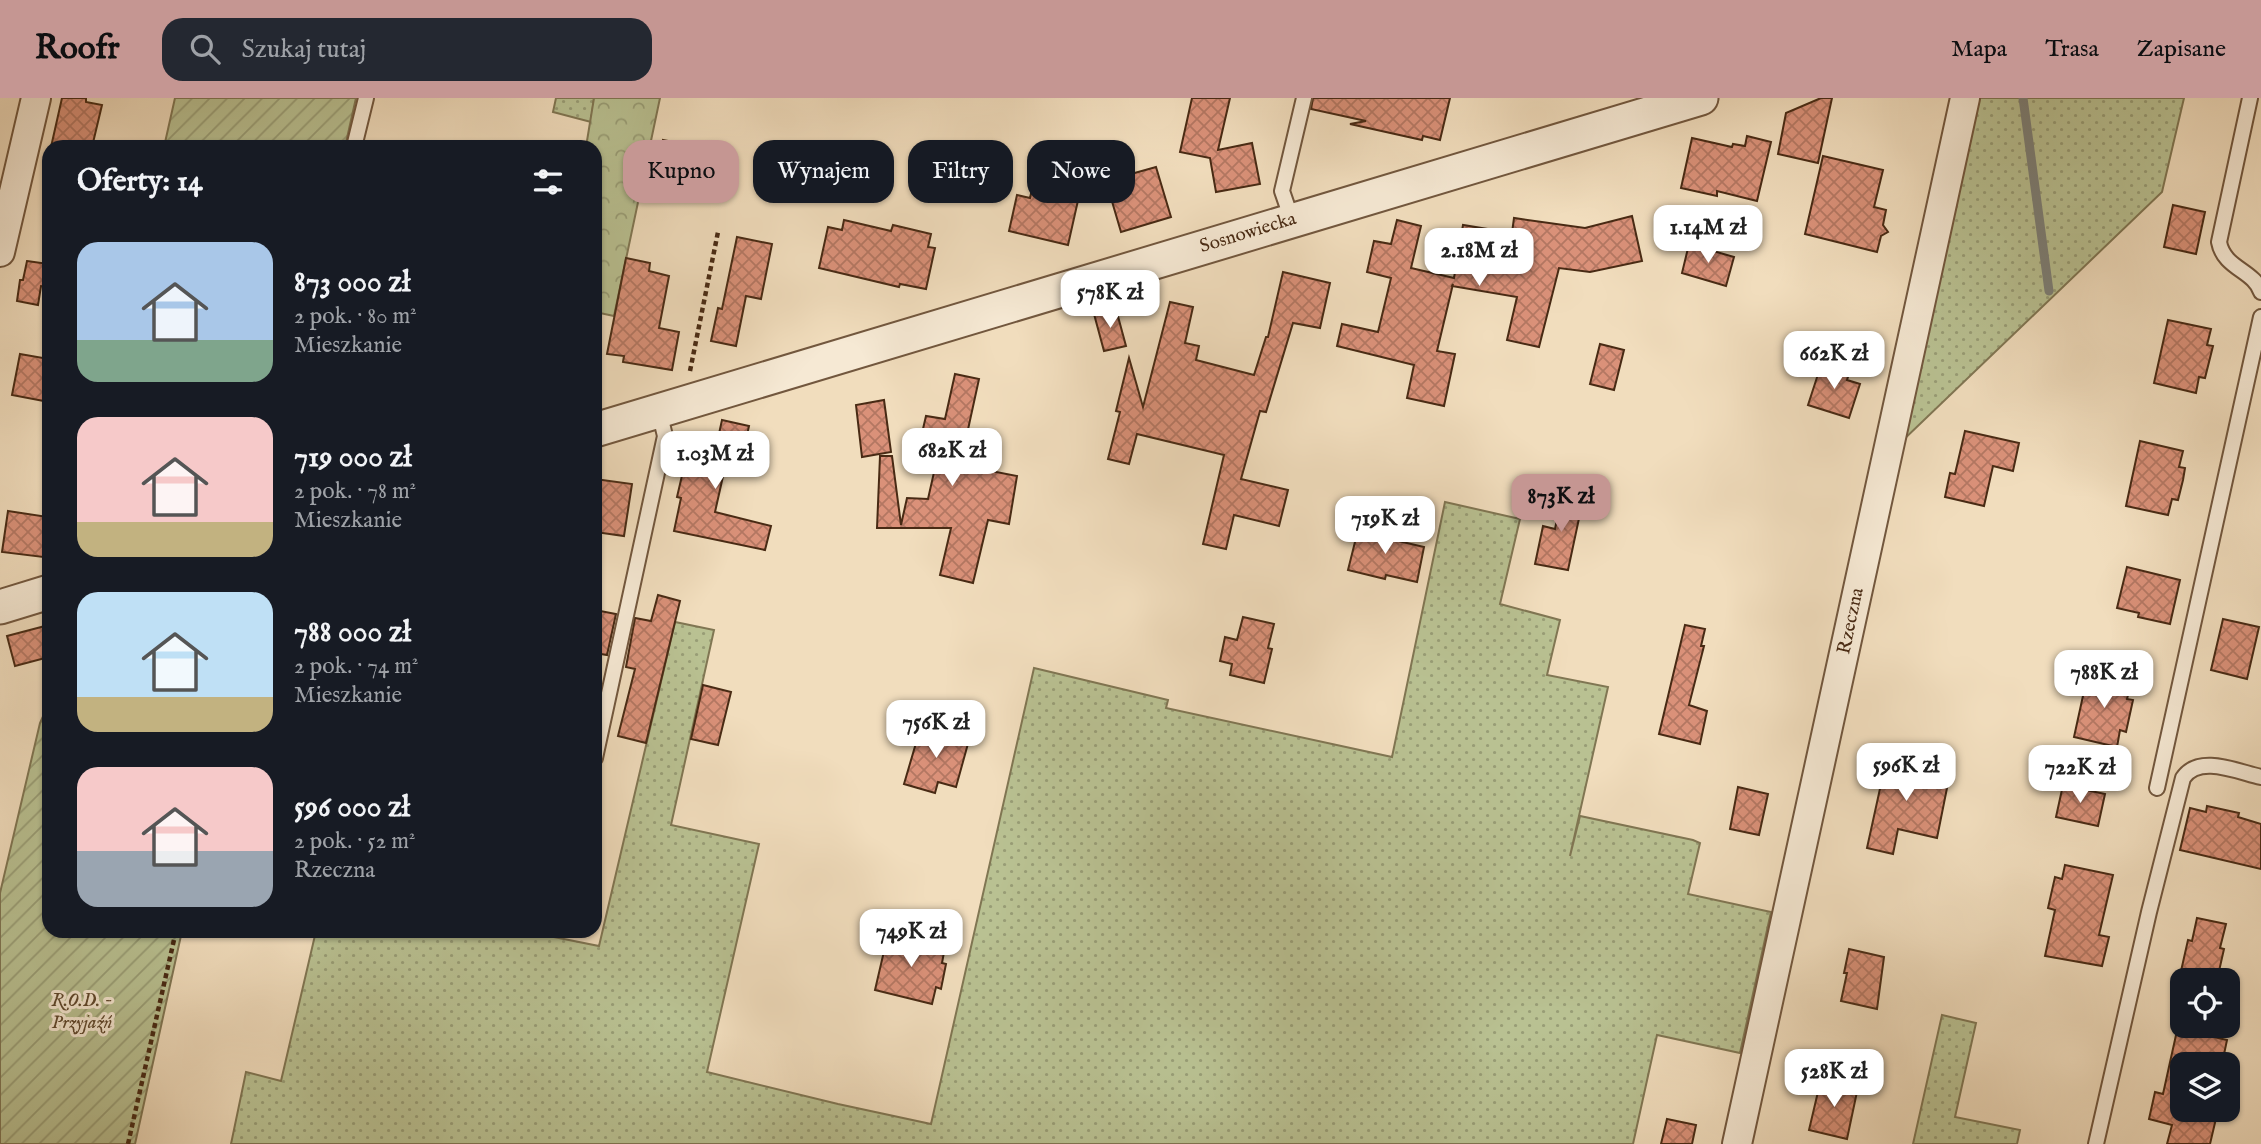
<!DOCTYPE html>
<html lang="pl">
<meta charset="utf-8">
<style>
body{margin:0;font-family:"IM FELL English",serif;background:#242831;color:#f1f3f6;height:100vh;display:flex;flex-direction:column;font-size:26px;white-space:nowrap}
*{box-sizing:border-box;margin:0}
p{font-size:23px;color:#9ea1a6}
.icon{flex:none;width:38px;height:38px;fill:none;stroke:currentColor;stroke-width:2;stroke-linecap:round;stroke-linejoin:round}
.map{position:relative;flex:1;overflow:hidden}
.panel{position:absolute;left:42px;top:42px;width:560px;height:798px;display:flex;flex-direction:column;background:#171b24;border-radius:21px;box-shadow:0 2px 5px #0004}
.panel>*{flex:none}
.hud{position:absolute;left:623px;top:42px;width:665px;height:63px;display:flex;gap:14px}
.fabs{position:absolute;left:2170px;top:870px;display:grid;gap:14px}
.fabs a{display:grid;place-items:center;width:70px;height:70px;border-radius:14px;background:#171b24;box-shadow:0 2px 5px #0004;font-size:35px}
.price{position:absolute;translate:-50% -60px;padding:0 16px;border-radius:14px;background:#fff;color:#222;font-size:23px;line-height:46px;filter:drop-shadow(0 2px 4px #0008)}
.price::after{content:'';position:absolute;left:50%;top:42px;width:21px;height:16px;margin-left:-10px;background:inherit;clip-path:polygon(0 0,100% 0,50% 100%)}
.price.selected{background:#c59692;color:#111}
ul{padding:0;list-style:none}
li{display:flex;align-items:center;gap:21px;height:175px;padding:0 35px}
li span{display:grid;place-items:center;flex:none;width:196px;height:140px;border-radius:21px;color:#555}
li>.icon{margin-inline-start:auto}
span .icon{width:84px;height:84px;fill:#fffc;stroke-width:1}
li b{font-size:30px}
h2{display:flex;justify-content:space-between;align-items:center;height:84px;padding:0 35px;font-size:30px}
.chip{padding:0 24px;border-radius:21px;background:#171b24;box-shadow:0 2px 5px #0004;font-size:24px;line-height:63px}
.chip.selected{background:#c59692;color:#111}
header{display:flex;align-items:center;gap:42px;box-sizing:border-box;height:98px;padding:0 35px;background:#c59692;color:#111}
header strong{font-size:33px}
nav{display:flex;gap:38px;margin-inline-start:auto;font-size:24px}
.search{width:490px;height:63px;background:#242831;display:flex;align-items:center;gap:18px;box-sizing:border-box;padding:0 24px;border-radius:21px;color:#9ea1a6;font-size:26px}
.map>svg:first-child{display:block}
.grass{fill:url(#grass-dots);stroke:#807653;stroke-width:2}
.forest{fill:url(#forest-crowns);stroke:#807653;stroke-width:2}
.garden{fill:url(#garden-furrows);stroke:#807653;stroke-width:2}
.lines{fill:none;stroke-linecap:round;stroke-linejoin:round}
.stream{stroke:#7c8079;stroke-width:9}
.building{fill:url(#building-cross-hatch);stroke:#482a14;stroke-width:2}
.service-casing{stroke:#72573e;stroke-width:18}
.minor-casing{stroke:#72573e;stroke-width:32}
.tertiary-casing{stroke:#72573e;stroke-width:37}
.path{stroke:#482a14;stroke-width:4.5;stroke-dasharray:5 3.5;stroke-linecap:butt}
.service{stroke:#f6e9d4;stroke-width:14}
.minor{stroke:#f6e9d4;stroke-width:28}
.tertiary{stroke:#f6e9d4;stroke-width:33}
.labels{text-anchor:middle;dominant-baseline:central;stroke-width:6;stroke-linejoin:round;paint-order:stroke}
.street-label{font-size:19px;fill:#482a14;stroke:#f6e9d4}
.park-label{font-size:19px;font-style:italic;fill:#5f482d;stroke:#f6e9d4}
</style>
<header>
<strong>Roofr</strong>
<div class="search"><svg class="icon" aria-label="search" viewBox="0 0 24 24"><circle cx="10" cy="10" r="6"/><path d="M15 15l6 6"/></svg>Szukaj tutaj</div>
<nav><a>Mapa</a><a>Trasa</a><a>Zapisane</a></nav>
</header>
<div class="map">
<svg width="2261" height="1046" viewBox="0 0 2261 1046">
<defs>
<pattern id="grass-dots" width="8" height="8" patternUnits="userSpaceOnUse" patternTransform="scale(1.75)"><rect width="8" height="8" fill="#b9c192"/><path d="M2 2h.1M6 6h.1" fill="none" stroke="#989d76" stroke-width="1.8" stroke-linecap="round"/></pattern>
<pattern id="forest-crowns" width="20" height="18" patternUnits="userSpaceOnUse" patternTransform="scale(1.75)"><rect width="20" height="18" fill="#b9c192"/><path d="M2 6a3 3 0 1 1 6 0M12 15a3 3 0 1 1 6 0" fill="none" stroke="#989d76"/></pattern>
<pattern id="garden-furrows" width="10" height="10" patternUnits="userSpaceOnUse" patternTransform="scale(1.75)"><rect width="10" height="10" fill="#b9c192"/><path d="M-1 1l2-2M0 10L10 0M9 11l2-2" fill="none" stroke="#989d76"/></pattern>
<pattern id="building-cross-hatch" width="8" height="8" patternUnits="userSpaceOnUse" patternTransform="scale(1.75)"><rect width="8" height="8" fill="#da9179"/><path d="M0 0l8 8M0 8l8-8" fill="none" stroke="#b37762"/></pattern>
</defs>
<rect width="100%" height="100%" fill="#f1ddbd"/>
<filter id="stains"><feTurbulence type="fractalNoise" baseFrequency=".00286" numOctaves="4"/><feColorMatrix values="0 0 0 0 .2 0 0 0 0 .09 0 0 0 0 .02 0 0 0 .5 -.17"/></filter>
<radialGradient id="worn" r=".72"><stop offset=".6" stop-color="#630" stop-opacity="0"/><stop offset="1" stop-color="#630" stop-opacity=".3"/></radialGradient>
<!-- grass -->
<g class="grass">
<polygon points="556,0 594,0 591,24 553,14"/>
<polygon points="1975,0 2184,0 2162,94 1898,347"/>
<polygon points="1445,404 1520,421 1500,506 1560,522 1547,577 1608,589 1570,758 1580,718 1693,742 1700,745 1688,796 1771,814 1740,955 1657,937 1633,1046 231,1046 246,974 281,983 316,833 524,833 599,848 675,524 714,532 671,727 759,746 707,974 838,1006 931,1026 1034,570 1168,602 1166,610 1392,659"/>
<polygon points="1942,917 1976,925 1955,1019 2020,1032 2017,1046 1913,1046"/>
</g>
<!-- forest -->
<polygon class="forest" points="594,0 660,0 614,218 595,214 595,49 586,49"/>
<!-- garden -->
<g class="garden">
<polygon points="175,0 356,0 345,49 164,49"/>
<polygon points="49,605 49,833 182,833 135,1046 0,1046 0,795 40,625"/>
</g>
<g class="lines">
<!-- stream -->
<polyline class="stream" points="2023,0 2049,193"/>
</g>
<!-- building -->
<g class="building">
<polygon points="62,0 86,0 86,4 102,7 92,49 51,49"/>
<polygon points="1192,0 1230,0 1218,52 1252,45 1260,86 1216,94 1210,60 1180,54"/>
<polygon points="1313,0 1450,0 1440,42 1423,38 1422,42 1350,26 1366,23 1311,11"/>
<polygon points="1821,0 1832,0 1818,65 1778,56 1786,15"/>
<polygon points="1747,38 1771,44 1757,103 1717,93 1717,98 1681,90 1692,40 1732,49 1733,46 1745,48"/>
<polygon points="663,42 689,47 679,94 653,89"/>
<polygon points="1823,58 1883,72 1874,109 1886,112 1883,127 1888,134 1881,138 1877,154 1805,136"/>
<polygon points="1156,69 1171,119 1121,134 1106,83"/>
<polygon points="1033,87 1079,98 1068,147 1009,133 1017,97 1030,100"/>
<polygon points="2173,107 2205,114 2196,156 2164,149"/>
<polygon points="1632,118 1642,163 1590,174 1559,170 1539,249 1507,242 1517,199 1452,188 1453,186 1437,253 1455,256 1444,308 1407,300 1414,267 1337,248 1342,226 1378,234 1391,180 1367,174 1374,143 1391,146 1397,122 1421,128 1411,170 1454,180 1463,127 1512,135 1514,120 1585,130"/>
<polygon points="844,122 891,133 893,127 931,136 928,149 935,150 926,191 900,186 899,189 819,170 828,129 842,132"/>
<polygon points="737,139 772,146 761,201 746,198 736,248 711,243 718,210 722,211"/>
<polygon points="1689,146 1734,159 1726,188 1682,175"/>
<polygon points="626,160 650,165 649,173 669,178 659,230 679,234 672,272 623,264 624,258 607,256"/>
<polygon points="27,163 49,166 49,189 41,188 38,207 17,203 20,182 23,182"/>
<polygon points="1283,174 1330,185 1320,230 1293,225 1266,314 1260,313 1241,381 1288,392 1279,428 1234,417 1226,451 1203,446 1224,357 1137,336 1129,366 1108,361 1120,314 1116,313 1129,260 1143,309 1170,204 1193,209 1185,245 1199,248 1196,262 1254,277 1266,239 1268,239"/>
<polygon points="1116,211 1126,248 1104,253 1094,216"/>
<polygon points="2168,222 2211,231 2207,247 2213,248 2205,280 2199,279 2196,295 2154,285"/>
<polygon points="1600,246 1624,252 1614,292 1590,286"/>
<polygon points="20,256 49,261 49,304 12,297"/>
<polygon points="1822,264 1850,273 1847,282 1860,286 1849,320 1808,307"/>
<polygon points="955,276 979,281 962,359 992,365 991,373 1017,378 1009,426 988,422 973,485 940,477 951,430 877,430 880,358 892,358 901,427 907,400 928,401 937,361 917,357 926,318 945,321"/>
<polygon points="884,302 891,354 862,359 856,307"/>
<polygon points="722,322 749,328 740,368 726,365 715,414 771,428 765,452 674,433 681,400 677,399 691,339 717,345"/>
<polygon points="1965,333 2019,345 2013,373 1993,368 1984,408 1945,399 1950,375 1955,376"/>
<polygon points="2140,343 2183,353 2179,369 2185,370 2183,382 2178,402 2172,401 2168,417 2126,408"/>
<polygon points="595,381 632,386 624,438 595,434"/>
<polygon points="1563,392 1584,397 1568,472 1535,466 1543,428 1555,431"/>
<polygon points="8,413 48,419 43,459 2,454"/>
<polygon points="1359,428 1395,436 1394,442 1424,449 1417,484 1386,477 1385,481 1348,472"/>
<polygon points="2127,469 2180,482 2170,526 2138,519 2139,515 2117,510"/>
<polygon points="658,497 680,503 646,645 618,638 635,571 626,569 635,520 651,523"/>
<polygon points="595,512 616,516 607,557 595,555"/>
<polygon points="1243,519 1274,526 1268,550 1272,551 1264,585 1230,577 1232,566 1220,563 1225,539 1237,542"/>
<polygon points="2223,521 2259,529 2247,581 2211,572"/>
<polygon points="1685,527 1705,531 1701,548 1704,548 1689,607 1707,613 1700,646 1659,636"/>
<polygon points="45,528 49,543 49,559 15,568 7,538"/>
<polygon points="2088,575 2131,585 2127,601 2133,602 2126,634 2120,632 2117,649 2074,639"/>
<polygon points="703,587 731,594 718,647 691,641"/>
<polygon points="921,628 969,642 956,689 938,684 935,695 904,686"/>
<polygon points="1896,649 1924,655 1918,684 1947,690 1937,740 1898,731 1893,756 1867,750 1883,677 1890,679"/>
<polygon points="2063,687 2105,696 2098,728 2056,719"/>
<polygon points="1738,689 1768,696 1759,737 1730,731"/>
<polygon points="2207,708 2239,715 2238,719 2261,726 2261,771 2180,752 2190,710 2206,714"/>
<polygon points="2065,767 2113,777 2099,837 2109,839 2102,868 2045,858 2055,812 2048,810 2055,779 2062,781"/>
<polygon points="2197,820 2226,826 2220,850 2224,851 2217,882 2179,882 2188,842 2192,843"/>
<polygon points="888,836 945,849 942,865 946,866 941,891 936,889 932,906 875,892"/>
<polygon points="1849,851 1884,859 1877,911 1841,903 1847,875 1844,875"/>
<polygon points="2178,928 2203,928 2201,936 2227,942 2222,966 2182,966 2182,1012 2218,1012 2210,1046 2167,1046 2172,1027 2149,1021 2155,994 2163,996"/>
<polygon points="1821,981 1858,989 1847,1041 1809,1032"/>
<polygon points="1667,1021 1696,1027 1692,1046 1661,1046"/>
</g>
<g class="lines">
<defs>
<g id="service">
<path d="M2250 0 2219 144C2224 171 2254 172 2261 194"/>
<polyline points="354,49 366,0"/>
<polyline points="1292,122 1282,93 1304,0"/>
<polyline points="595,660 665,338 659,313"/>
<polyline points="2157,690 2261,219"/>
<path d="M2096 1046 2149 814 2183 680C2199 656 2238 674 2261 679"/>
</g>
<g id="minor">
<polyline points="0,154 36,0"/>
<polyline points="1737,1046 1965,0"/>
</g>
<g id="tertiary">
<polyline points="595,332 1701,0"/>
<polyline points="0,509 49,494"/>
</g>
</defs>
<!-- service casing -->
<use href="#service" class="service-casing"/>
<!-- minor casing -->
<use href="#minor" class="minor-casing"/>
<!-- tertiary casing -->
<use href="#tertiary" class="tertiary-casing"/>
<!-- path -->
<g class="path">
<polyline points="690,273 718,134"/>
<polyline points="128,1046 176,833"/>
</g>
<!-- service -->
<use href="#service" class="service"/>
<!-- minor -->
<use href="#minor" class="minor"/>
<!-- tertiary -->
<use href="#tertiary" class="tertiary"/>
</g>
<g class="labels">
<!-- street labels -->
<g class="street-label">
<text transform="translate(1248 135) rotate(-17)">Sosnowiecka</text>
<text transform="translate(1851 523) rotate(-78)">Rzeczna</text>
</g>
<!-- park labels -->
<g class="park-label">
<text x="82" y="903">R.O.D. -<tspan x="82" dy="22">Przyjaźń</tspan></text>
</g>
</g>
<rect width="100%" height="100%" filter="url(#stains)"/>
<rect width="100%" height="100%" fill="url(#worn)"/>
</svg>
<div class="fabs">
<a><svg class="icon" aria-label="locate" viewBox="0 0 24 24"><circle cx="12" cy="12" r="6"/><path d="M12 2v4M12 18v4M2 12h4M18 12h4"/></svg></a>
<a><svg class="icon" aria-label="layers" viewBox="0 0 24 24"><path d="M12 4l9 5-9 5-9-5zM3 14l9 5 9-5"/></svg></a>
</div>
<b class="price" style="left:1708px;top:167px">1.14M zł</b>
<b class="price" style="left:1479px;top:190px">2.18M zł</b>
<b class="price" style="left:1110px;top:232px">578K zł</b>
<b class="price" style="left:1834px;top:293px">662K zł</b>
<b class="price" style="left:952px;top:390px">682K zł</b>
<b class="price" style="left:715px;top:393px">1.03M zł</b>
<b class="price selected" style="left:1561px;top:436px">873K zł</b>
<b class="price" style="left:1385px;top:458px">719K zł</b>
<b class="price" style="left:2104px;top:612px">788K zł</b>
<b class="price" style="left:936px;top:662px">756K zł</b>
<b class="price" style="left:1906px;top:705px">596K zł</b>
<b class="price" style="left:2080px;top:707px">722K zł</b>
<b class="price" style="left:911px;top:871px">749K zł</b>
<b class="price" style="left:1834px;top:1011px">528K zł</b>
<div class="hud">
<a class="chip selected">Kupno</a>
<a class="chip">Wynajem</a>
<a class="chip">Filtry</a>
<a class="chip">Nowe</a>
</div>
<section class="panel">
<h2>Oferty: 14<svg class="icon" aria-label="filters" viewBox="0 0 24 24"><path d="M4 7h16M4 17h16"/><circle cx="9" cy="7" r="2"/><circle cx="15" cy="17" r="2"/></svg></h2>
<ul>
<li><span style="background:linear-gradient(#a9c7e8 70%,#7fa58c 0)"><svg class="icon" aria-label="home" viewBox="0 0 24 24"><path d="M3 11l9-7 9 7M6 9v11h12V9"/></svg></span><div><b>873 000 zł</b><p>2 pok. · 80 m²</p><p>Mieszkanie</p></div></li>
<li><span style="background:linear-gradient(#f6c9c9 75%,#c2b280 0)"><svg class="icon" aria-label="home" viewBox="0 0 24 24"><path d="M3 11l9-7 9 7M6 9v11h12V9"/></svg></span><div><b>719 000 zł</b><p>2 pok. · 78 m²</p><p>Mieszkanie</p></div></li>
<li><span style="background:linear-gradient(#bfe0f5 75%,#c2b280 0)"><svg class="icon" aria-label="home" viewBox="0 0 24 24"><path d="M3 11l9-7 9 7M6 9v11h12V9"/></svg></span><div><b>788 000 zł</b><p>2 pok. · 74 m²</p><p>Mieszkanie</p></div></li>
<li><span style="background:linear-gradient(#f6c9c9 60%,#9aa5b1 0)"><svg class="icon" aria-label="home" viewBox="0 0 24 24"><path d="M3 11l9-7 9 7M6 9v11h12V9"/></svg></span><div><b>596 000 zł</b><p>2 pok. · 52 m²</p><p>Rzeczna</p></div></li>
</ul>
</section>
</div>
